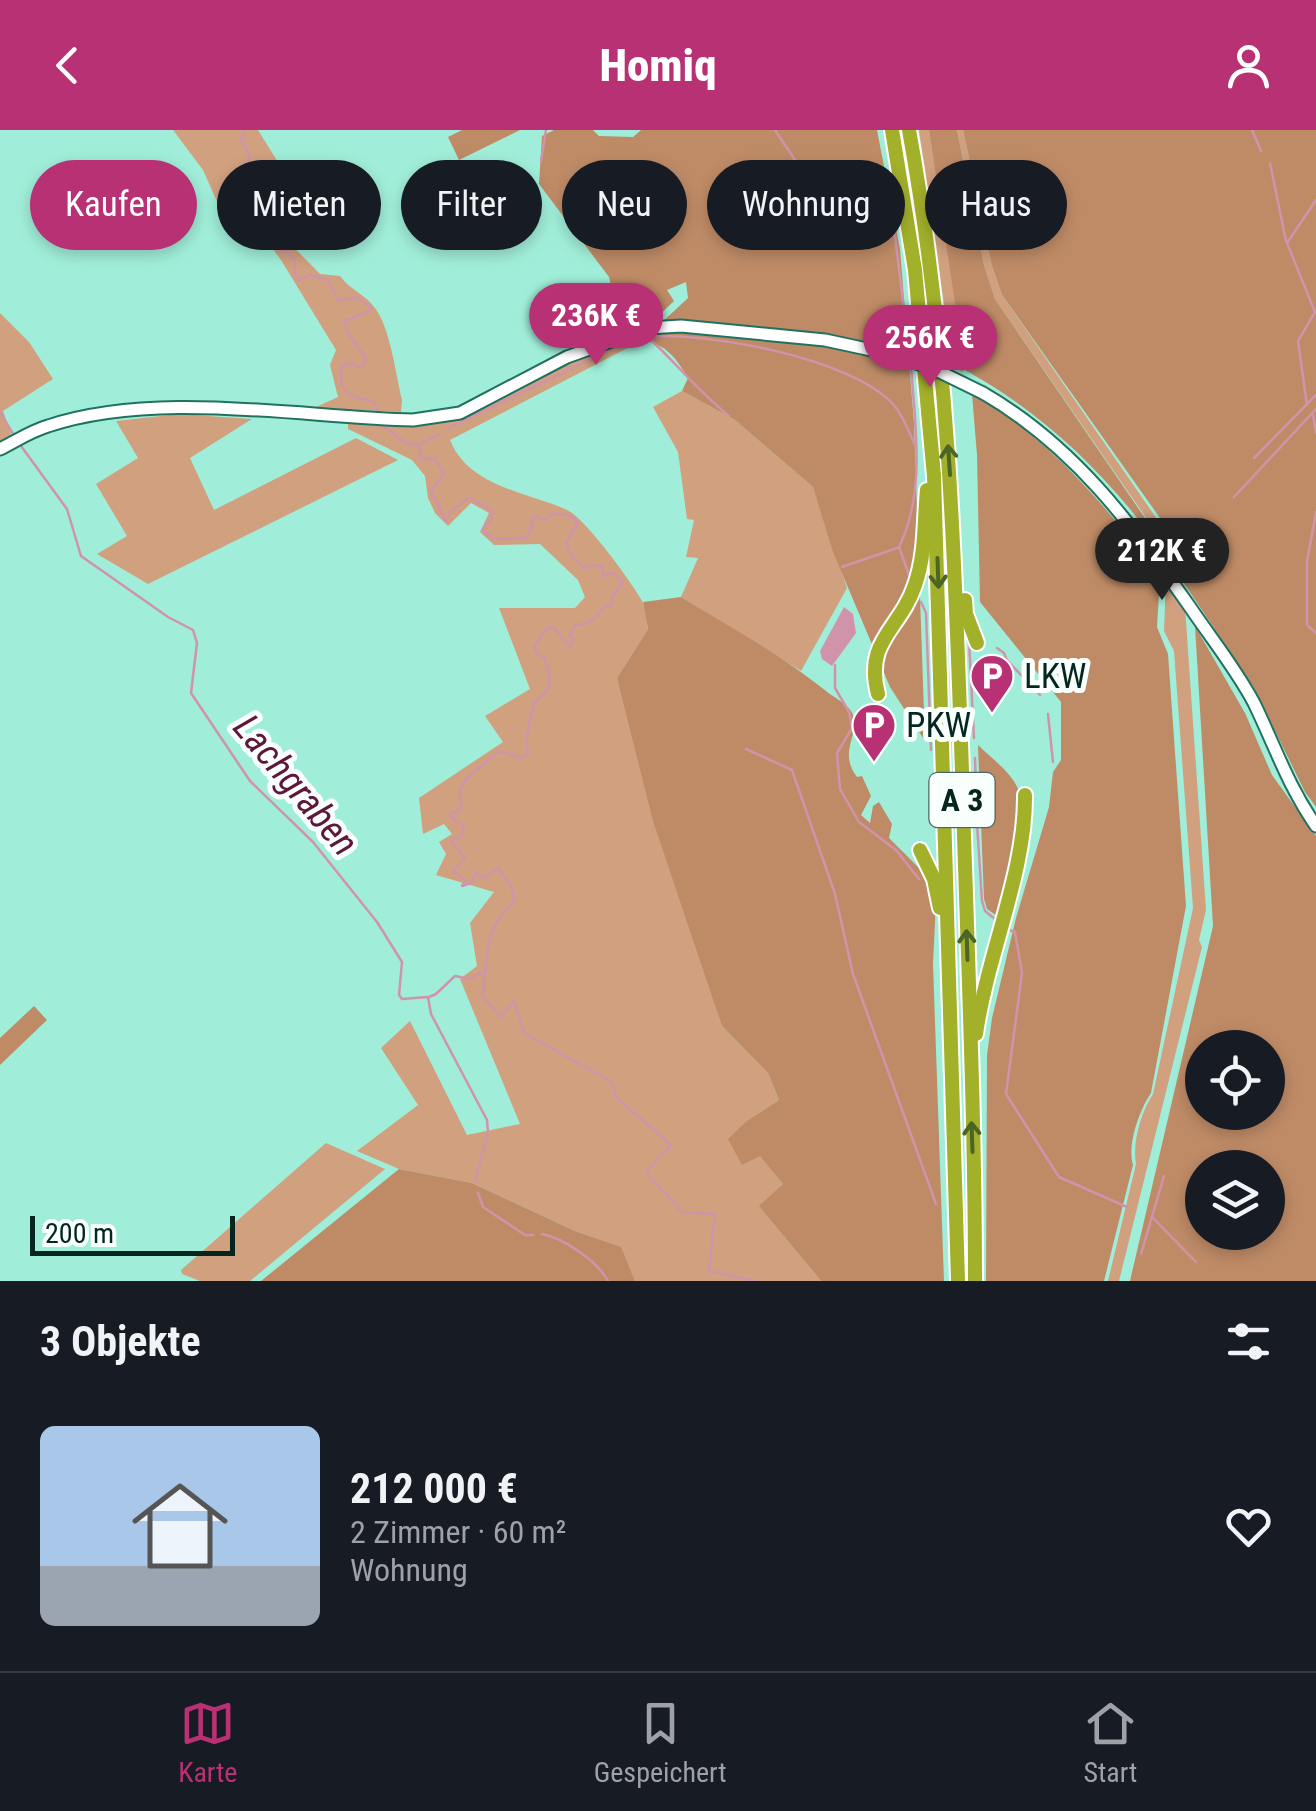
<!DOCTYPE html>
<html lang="de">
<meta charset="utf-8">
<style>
body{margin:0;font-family:"Roboto Condensed",sans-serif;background:#20242c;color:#f1f3f6;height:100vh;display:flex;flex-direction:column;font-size:38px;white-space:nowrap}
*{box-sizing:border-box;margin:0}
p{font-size:32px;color:#9ea1a6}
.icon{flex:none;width:55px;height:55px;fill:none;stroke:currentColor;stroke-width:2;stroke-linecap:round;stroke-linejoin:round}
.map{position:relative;height:1151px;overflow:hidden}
.details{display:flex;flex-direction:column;background:#171b24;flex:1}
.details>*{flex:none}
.guide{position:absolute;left:30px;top:30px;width:1258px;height:90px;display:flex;gap:20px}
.buttons{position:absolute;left:1185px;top:900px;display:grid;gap:20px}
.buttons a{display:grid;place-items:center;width:100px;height:100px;border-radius:50%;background:#171b24;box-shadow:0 5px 15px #0003;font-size:50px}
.scale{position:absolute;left:30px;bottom:25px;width:205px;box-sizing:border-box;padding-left:10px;border:5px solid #04261f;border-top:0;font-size:28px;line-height:35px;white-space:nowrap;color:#04261f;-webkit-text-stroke:8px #f8fffc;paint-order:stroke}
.price{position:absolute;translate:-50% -85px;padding:0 22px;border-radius:35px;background:#b83174;color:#fff;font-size:32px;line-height:65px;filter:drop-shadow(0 2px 5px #0008)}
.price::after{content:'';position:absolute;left:50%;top:60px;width:30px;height:22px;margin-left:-15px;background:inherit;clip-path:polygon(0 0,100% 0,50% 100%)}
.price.on{background:#222;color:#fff}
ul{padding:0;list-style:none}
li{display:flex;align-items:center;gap:30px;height:250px;padding:0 40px}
li span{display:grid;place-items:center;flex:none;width:280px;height:200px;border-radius:15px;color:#555}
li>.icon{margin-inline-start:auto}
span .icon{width:120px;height:120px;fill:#fffc;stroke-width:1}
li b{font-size:42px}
h2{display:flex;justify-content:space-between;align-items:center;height:120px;padding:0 40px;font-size:42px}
.tag{padding:0 35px;border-radius:45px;background:#171b24;box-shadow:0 5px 15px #0003;font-size:35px;line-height:90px}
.tag.on{background:#b83174;color:#fff}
header{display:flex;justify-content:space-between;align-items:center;height:130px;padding:0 40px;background:#b83174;color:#fff;font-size:45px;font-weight:800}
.tabs{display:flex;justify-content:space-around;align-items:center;height:140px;border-top:2px solid #363941;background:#171b24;font-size:28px;color:#9ea1a6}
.tabs a{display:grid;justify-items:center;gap:5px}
.tabs .on{color:#b83174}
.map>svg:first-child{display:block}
.green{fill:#d1a07f}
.forest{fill:#bf8b67;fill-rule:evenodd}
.water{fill:#d193aa}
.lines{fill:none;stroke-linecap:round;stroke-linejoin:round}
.stream{stroke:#d193aa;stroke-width:2.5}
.secondary-casing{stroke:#1f7260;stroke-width:15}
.highway-casing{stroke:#fff;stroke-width:18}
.secondary{stroke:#fff;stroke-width:11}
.highway{stroke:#a3b02a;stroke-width:14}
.secondary-bridge-casing{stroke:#1f7260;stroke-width:15;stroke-linecap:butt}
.secondary-bridge{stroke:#fff;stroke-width:11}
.oneway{stroke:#4c6424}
.labels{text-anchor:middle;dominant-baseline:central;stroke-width:10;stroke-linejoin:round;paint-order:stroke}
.shield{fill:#f8fffc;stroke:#4d6761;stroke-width:2.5}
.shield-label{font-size:32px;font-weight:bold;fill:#04261f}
.poi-label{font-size:35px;fill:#04261f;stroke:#f8fffc;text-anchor:start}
.water-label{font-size:38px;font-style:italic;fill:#5f163a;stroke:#f8fffc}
</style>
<header><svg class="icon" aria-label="back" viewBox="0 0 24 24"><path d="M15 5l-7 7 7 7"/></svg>Homiq<svg class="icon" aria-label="person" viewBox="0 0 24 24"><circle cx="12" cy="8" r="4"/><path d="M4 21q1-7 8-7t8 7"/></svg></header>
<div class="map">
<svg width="1316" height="1151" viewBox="0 0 1316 1151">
<rect width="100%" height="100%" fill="#a0eed9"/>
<!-- green -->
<g class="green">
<path d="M173 0H258L294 58 254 77 320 144 340 146C350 160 365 164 375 178 390 197 396 245 402 270L401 282 314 278 338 267 330 235 336 220 281 130 249 87 222 83 203 40Z"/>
<polygon points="919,0 929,0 954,161 963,242 953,237"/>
<polygon points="957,0 963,0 992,136 1002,165 1168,405 1160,408 995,169 984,135"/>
<polygon points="0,183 29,212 53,249 3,281 11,305 0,311"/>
<path d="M642 203 643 210 450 310C469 357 527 362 567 380 585 388 630 450 641 469 646 478 646 490 648 499L617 548 722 896 768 943 779 970 748 990 760 1025 783 1054 760 1077 821 1151H635L620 1117 575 1101 472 1053 399 1039 357 1021 418 975 381 918 410 891 467 1005 520 994 460 849 477 836 470 793 494 762 436 745 446 724 439 712 452 704 444 694 423 704 419 668 503 612 485 586 530 559 499 478H575L585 467 578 450 540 414 494 415 480 402 489 383 471 373 448 396 435 383 428 368 425 346 412 330 348 299V292L436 293 468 284 550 242Z"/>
<polygon points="682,261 735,290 813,357 847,458 801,541 681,467 698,428 686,427 694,390 687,389 678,322 653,277"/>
<polygon points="179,284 252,289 190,328 214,380 356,308 398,330 148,454 97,424 127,406 96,354 138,328 116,291"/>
<path d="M1166 451 1185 477 1206 780 1199 810 1202 817 1119 1151H1108L1136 1034C1132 1013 1141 982 1153 964L1193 778 1174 521 1164 501Z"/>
<polygon points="326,1013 385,1039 250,1151 200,1151 182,1144 181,1140"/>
</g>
<!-- forest -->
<g class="forest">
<polygon points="462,0 520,0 459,30 448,7"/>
<path d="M554 0H593L599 6 633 7 641 0H877L900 119 914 293 925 611 890 557 833 422 813 357 735 290 682 261 688 248C675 227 668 216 643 210L688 168 686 152 667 160 674 171 654 190 621 198 609 147 539 54 542 6Z"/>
<path d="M929 0H957L984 135 995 169 1158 407 1153 408C1100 338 1041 282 965 240Z"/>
<polygon points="963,0 1316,0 1316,677 1305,662 1253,556 1183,452 1176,424 1179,413 1174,404 1172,405 1002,165 992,136"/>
<path d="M972 264C1048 306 1109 379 1160 448L1157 497 1168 524 1186 776 1151 963C1139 981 1127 1015 1133 1035L1104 1151H986L987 925 992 888 1016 788 1049 677 1053 642 1061 630V572L980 472 977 325Z"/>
<path d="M681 467C730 497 782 525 826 561 833 567 846 573 851 581 864 601 836 620 857 647L862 646 871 666 861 685 870 693 873 676 879 672 892 694 889 708 928 747 936 772 933 834 944 1151H821L759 1076 783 1054 760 1026 742 1035 728 1009 748 990 779 970 768 943 722 896 653 691 617 548 648 499 643 472Z"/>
<path d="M1195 496 1245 583 1272 645 1316 706V1151H1130L1213 796ZM1202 918H1268V982H1202ZM1202 1038H1268V1102H1202Z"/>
<path d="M978 615C991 628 1014 644 1019 662 1028 692 1009 757 997 786L987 779 984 769Z"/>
<polygon points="34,876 47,890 0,935 0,908"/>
<polygon points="399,1039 472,1053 575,1101 621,1117 635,1151 261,1151"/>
</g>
<!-- water -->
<polygon class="water" points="844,477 853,484 856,503 832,536 822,529 820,521"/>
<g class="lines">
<!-- stream -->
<g class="stream">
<path d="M244 0 241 10 250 25C248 31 246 42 243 47 237 58 226 59 223 71 246 84 269 95 276 119 293 123 296 128 295 145L299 150 311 145 328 150 338 171 356 167 371 177V180L345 191 347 201 366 229 363 236 357 237 352 233 341 236C340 264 347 266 373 271L380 284"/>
<polyline points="775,0 815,60"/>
<polyline points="1252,0 1261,21"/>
<polyline points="541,31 546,0"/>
<polyline points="1270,33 1286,111"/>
<polyline points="823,63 861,64 892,82 910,228"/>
<path d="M641 207C704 201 849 227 893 274 903 285 909 302 915 315"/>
<path d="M648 207C677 234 698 261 729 286"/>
<polyline points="1307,275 1298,211 1315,182 1287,113 1316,70"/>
<polyline points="0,282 13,304"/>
<polyline points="1313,285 1316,303"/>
<path d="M382 292 383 296 406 313 419 315 421 329H435L444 344 431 361 446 391 451 381 469 368 491 379 492 389 483 399C493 416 510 406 526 408L532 399 531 390 536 387 546 390 551 384C561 383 572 384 578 393L566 413 570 423 584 439 589 436H603V446L613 443 623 452 613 465 611 476 604 477C596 488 590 495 576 495L569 505 574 509 570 517 553 497 546 499 534 516 538 525 545 528 550 550 548 560 534 573 526 609 528 623 523 628 499 621 466 649 460 659 461 679 450 684C455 696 466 688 463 705L451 711 465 728 453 741 465 750 462 756 471 753 476 743 484 748 498 738C507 750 514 756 514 772 481 802 490 826 482 866L501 887 514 871 524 903 612 952 616 967 671 1015 646 1042 682 1082 715 1084 709 1141 757 1151"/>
<polyline points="447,299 624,213"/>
<polyline points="419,315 439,304"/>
<polyline points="21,316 67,379 81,426 168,487 193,500 197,513 191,563 250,651 313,712 377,792 402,832 399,865 402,869 428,867 431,884 487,990 488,1002 475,1051"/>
<polyline points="1254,328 1316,265"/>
<polyline points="1234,367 1316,279"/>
<polyline points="1316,382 1307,432 1307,495 1316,503"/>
<polyline points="842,437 897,418"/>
<path d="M909 445 899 417C926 362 915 295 911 236"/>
<polyline points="921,472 926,483 931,620"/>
<polyline points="969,510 974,608"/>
<polyline points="997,518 1004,523 1009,536"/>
<polyline points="1006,529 1040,565"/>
<polyline points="835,535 835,558 849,582 852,598 837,623 840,659 859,692 896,720 919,749"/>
<polyline points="1048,584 1053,632"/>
<polyline points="746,619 792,640 835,764 853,844 936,1074"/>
<polyline points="975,628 976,660"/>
<polyline points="976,678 982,771 985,781 995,789"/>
<polyline points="1009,800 1015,802 1022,843 1006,964 1059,1047 1127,1077"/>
<polyline points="429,867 436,864 455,846 469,849 486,841"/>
<polyline points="478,1063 483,1077 525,1105 533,1105"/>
<polyline points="1153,1088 1196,1132"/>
<path d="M542 1104C564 1108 598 1132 608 1151"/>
<polyline points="1141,1124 1164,1046"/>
</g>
<defs>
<g id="secondary">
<path d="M983 263C1073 315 1131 393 1190 477 1211 508 1236 539 1254 573 1275 616 1288 656 1316 696"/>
<path d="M0 319C16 311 31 301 48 296 157 260 299 287 413 290L460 283 567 227 648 198 681 196 825 210 890 224"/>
</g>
<g id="highway">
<polyline points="892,0 915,140 934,346 958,1151"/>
<path d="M909 0C948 213 955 427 962 642 967 812 975 982 975 1151"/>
<polyline points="965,470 966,484 977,513"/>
<path d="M878 564C864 510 900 500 915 455 926 424 924 391 927 360"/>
<polyline points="920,720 934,749 940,778"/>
<path d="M976 904C987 825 1026 742 1025 665"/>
</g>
</defs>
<!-- secondary casing -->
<use href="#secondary" class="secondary-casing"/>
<!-- highway casing -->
<use href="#highway" class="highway-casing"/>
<!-- secondary -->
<use href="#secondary" class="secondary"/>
<!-- highway -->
<use href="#highway" class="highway"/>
<defs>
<polyline id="secondary-bridge" points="890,224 936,240 983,263"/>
</defs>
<!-- secondary-bridge casing -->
<use href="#secondary-bridge" class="secondary-bridge-casing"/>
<!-- secondary-bridge -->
<use href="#secondary-bridge" class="secondary-bridge"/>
</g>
<!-- one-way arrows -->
<defs><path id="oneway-shaft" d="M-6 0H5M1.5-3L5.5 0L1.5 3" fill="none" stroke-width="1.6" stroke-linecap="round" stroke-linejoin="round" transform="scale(2.5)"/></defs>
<g class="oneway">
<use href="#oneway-shaft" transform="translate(949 330) rotate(-94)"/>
<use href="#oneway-shaft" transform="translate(938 443) rotate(88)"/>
<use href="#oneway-shaft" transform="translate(967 815) rotate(-92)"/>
<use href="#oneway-shaft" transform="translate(972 1007) rotate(-92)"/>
</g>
<!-- icons -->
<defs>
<symbol id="parking-pin" viewBox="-11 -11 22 30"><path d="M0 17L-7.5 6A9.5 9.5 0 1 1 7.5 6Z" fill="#b83174" stroke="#f8fffc"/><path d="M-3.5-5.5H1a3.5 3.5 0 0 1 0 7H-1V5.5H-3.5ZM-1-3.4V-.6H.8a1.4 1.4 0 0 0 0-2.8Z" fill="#fff"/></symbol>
</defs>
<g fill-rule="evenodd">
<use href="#parking-pin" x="967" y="521" width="50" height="68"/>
<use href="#parking-pin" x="849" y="570" width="50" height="68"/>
</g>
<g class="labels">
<!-- shield labels -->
<rect class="shield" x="929.5" y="643" width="65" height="54" rx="8"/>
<g class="shield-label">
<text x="962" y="670">A 3</text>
</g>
<!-- poi labels -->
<g class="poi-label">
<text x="1024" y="546">LKW</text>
<text x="906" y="595">PKW</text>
</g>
<!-- water labels -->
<g class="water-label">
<text transform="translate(296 655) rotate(50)">Lachgraben</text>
</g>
</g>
</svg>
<div class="buttons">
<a><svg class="icon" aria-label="locate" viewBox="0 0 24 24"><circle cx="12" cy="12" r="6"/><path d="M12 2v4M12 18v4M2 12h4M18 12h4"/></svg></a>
<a><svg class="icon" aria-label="layers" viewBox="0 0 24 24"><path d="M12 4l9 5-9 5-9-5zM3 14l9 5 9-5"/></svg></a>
</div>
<div class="scale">200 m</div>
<b class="price" style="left:596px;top:238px">236K €</b>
<b class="price" style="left:930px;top:260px">256K €</b>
<b class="price on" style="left:1162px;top:473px">212K €</b>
<div class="guide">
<a class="tag on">Kaufen</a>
<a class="tag">Mieten</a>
<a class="tag">Filter</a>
<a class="tag">Neu</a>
<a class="tag">Wohnung</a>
<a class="tag">Haus</a>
</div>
</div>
<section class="details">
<h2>3 Objekte<svg class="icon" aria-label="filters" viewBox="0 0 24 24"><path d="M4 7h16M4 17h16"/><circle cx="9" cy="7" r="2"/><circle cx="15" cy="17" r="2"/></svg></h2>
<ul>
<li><span style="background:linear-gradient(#a9c7e8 70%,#9aa5b1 0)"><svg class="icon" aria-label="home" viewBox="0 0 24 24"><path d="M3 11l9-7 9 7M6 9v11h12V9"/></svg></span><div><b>212 000 €</b><p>2 Zimmer · 60 m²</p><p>Wohnung</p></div><svg class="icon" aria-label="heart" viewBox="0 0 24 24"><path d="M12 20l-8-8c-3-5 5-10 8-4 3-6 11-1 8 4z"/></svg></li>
</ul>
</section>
<nav class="tabs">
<a class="on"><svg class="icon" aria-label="map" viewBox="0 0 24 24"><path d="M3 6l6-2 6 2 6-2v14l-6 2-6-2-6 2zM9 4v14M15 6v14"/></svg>Karte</a>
<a><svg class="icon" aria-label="saved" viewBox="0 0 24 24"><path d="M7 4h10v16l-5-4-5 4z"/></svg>Gespeichert</a>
<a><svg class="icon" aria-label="home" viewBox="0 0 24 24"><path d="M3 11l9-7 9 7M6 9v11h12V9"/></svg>Start</a>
</nav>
